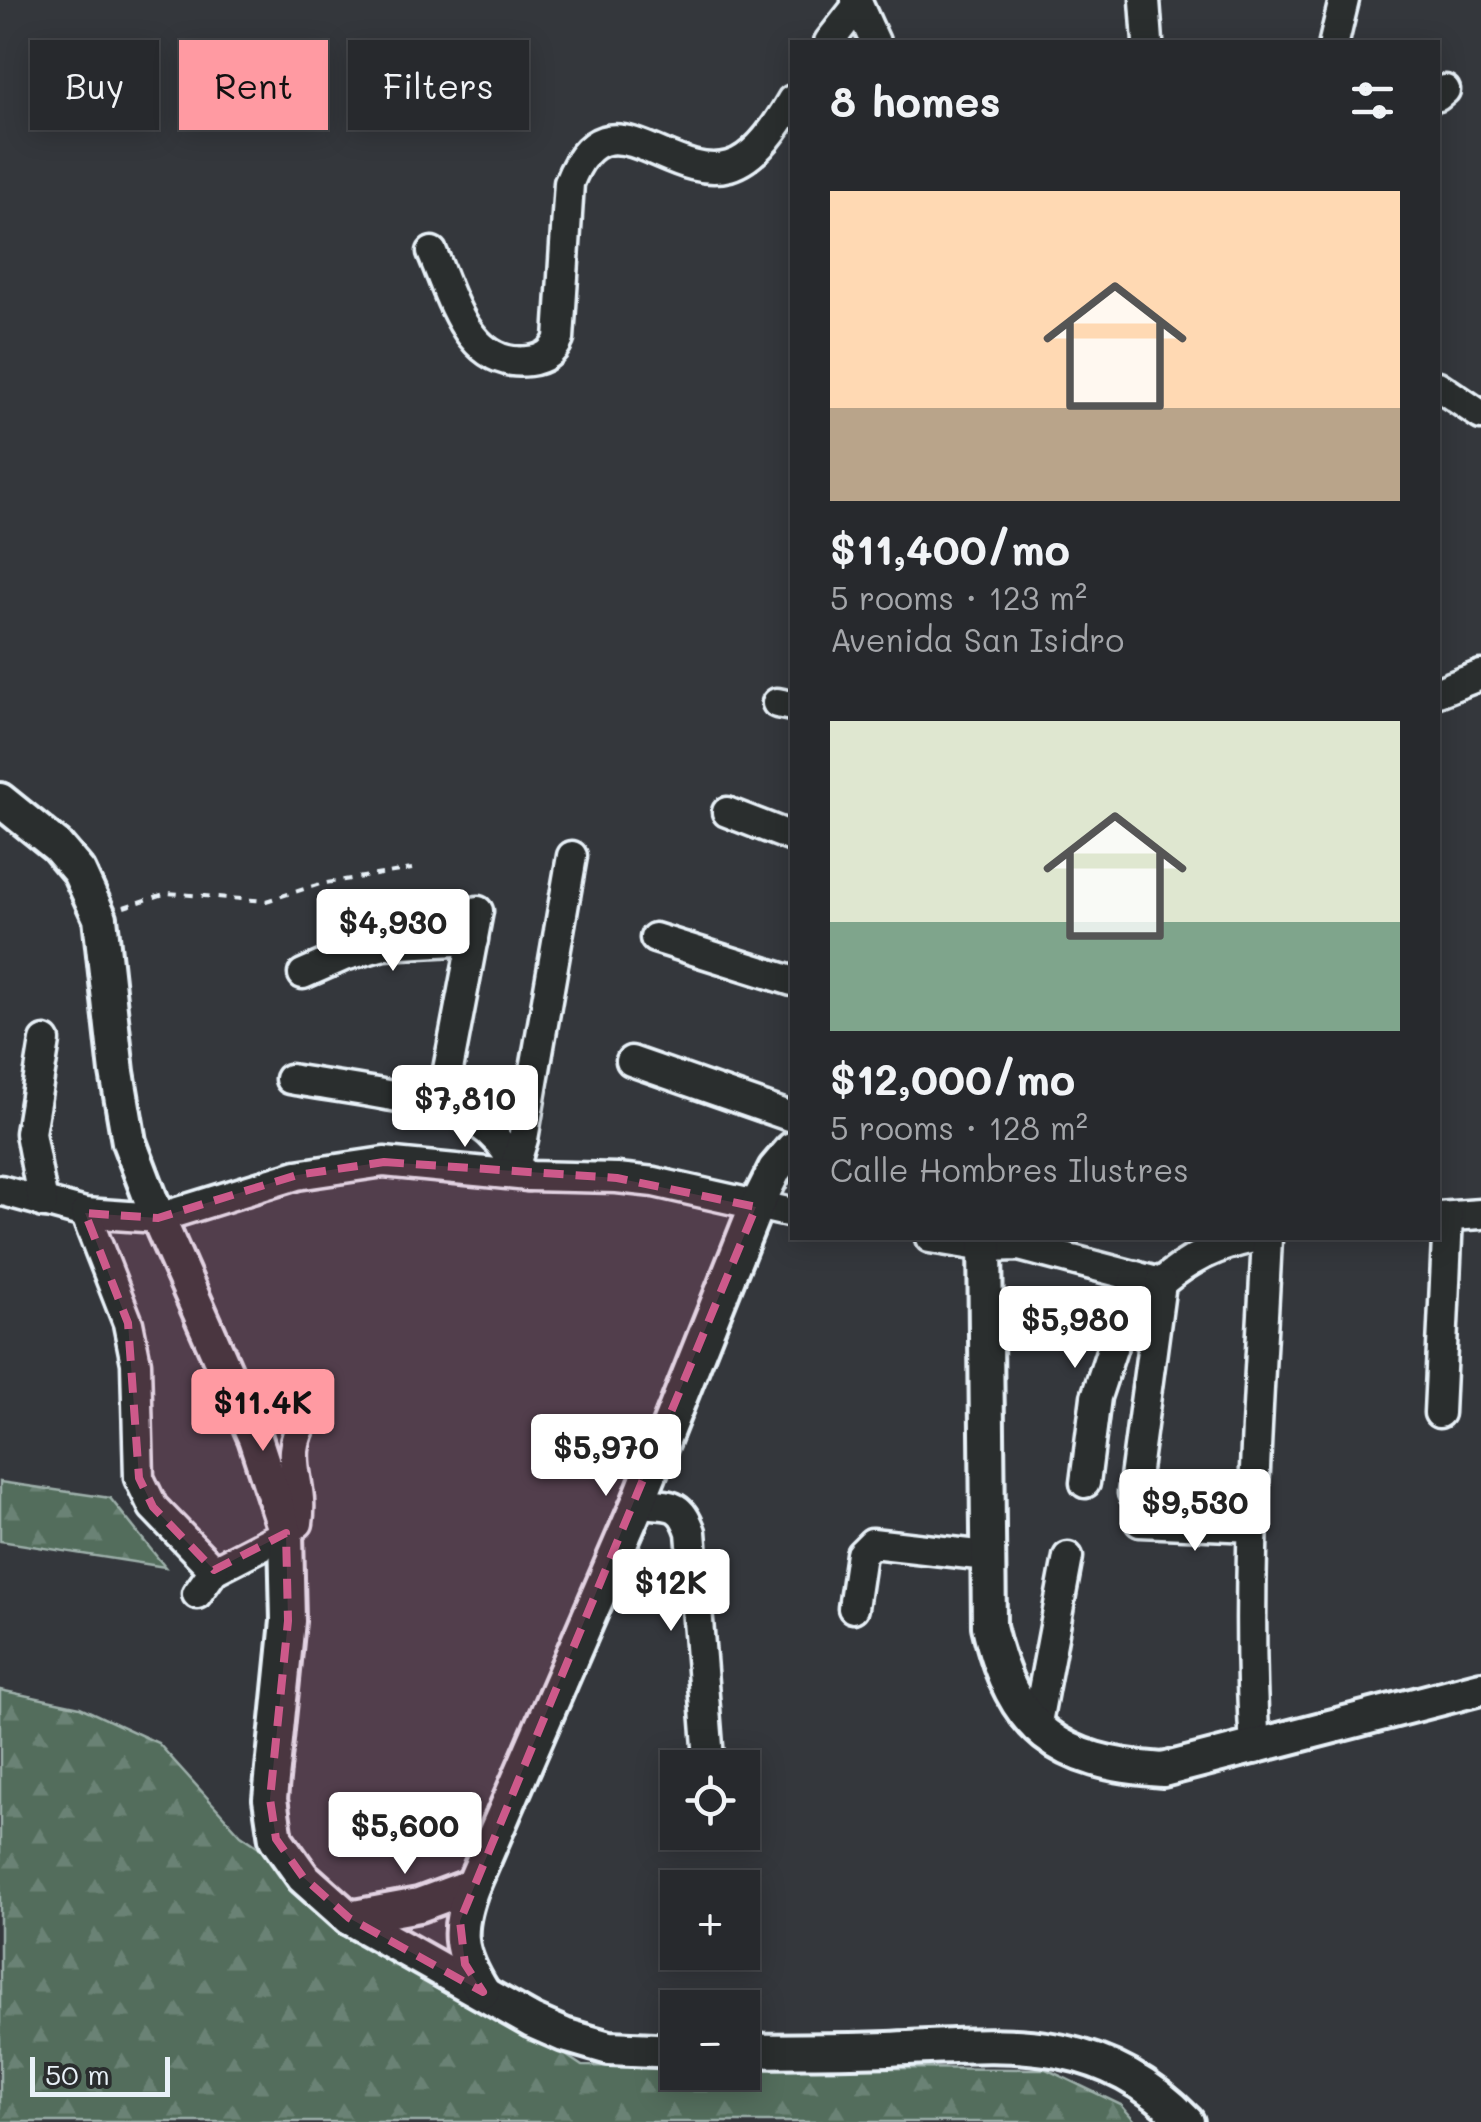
<!DOCTYPE html>
<meta charset="utf-8">
<style>
body{margin:0;font-family:Mali,sans-serif;background:#333539;color:#f1f3f6;height:100vh;display:flex;flex-direction:column;font-size:38px;white-space:nowrap}
*{box-sizing:border-box;margin:0}
p{font-size:32px;color:#a4a6aa}
.icon{flex:none;width:55px;height:55px;fill:none;stroke:currentColor;stroke-width:2;stroke-linecap:round;stroke-linejoin:round}
.map{position:relative;flex:1;overflow:hidden}
.details{position:absolute;left:790px;top:40px;width:650px;height:1200px;display:flex;flex-direction:column;background:#27292d;border-radius:0px;box-shadow:0 5px 25px #0003,0 0 0 2px #434549}
.details>*{flex:none}
.banner{position:absolute;left:30px;top:40px;width:610px;height:90px;display:flex;gap:20px}
.buttons{position:absolute;left:660px;top:1750px;display:grid;gap:20px}
.buttons a{display:grid;place-items:center;width:100px;height:100px;border-radius:0px;background:#27292d;box-shadow:0 5px 25px #0003,0 0 0 2px #434549;font-size:50px}
.scale{position:absolute;left:30px;bottom:25px;width:140px;box-sizing:border-box;padding-left:10px;border:5px solid #e8f1f8;border-top:0;font-size:28px;line-height:35px;white-space:nowrap;color:#e8f1f8;-webkit-text-stroke:8px #2a2d2e;paint-order:stroke}
.price{position:absolute;translate:-50% -85px;padding:0 22px;border-radius:10px;background:#fff;color:#222;font-size:32px;line-height:65px;filter:drop-shadow(0 2px 5px #0008)}
.price::after{content:'';position:absolute;left:50%;top:60px;width:30px;height:22px;margin-left:-15px;background:inherit;clip-path:polygon(0 0,100% 0,50% 100%)}
.price.current{background:#ff9aa2;color:#111}
ul{padding:0;list-style:none}
li{display:grid;align-content:center;gap:20px;height:530px;padding:0 40px}
li span{display:grid;place-items:center;height:310px;border-radius:0px;color:#555}
li>.icon{margin-inline-start:auto}
span .icon{width:180px;height:180px;fill:#fffc;stroke-width:1}
li b{font-size:42px}
h2{display:flex;justify-content:space-between;align-items:center;height:120px;padding:0 40px;font-size:42px}
.tag{padding:0 35px;border-radius:0px;background:#27292d;box-shadow:0 5px 25px #0003,0 0 0 2px #434549;font-size:35px;line-height:90px}
.tag.current{background:#ff9aa2;color:#111}
.map>svg:first-child{display:block}
.forest{fill:url(#forest-firs);stroke:#9dafaa;stroke-width:2.5}
.lines{fill:none;stroke-linecap:round;stroke-linejoin:round}
.minor-casing{stroke:#e8f1f8;stroke-width:35}
.major-casing{stroke:#e8f1f8;stroke-width:40}
.path{stroke:#e8f1f8;stroke-width:4;stroke-dasharray:8 8;stroke-linecap:butt}
.minor{stroke:#2a2d2e;stroke-width:28}
.major{stroke:#2a2d2e;stroke-width:32}
.marked{fill:#cd598a;fill-opacity:0.2;stroke:#cd598a;stroke-width:8;stroke-dasharray:20 12;stroke-linejoin:round}
</style>
<div class="map">
<svg width="1481" height="2122" viewBox="0 0 1481 2122">
<defs>
<pattern id="forest-firs" width="22" height="20" patternUnits="userSpaceOnUse" patternTransform="scale(2.5)"><rect width="22" height="20" fill="#526d5c"/><path d="M5 1l3.5 6h-7zM16 11l3.5 6h-7z" fill="#6b8274"/></pattern>
</defs>
<rect width="100%" height="100%" fill="#34373c"/>
<filter id="ink" filterUnits="userSpaceOnUse"><feTurbulence type="fractalNoise" baseFrequency=".01" numOctaves="2"/><feDisplacementMap in="SourceGraphic" scale="20" xChannelSelector="R" yChannelSelector="G"/><feConvolveMatrix kernelMatrix="1 2 1 2 8 2 1 2 1" color-interpolation-filters="sRGB"/></filter>
<g filter="url(#ink)">
<!-- forest -->
<g class="forest">
<polygon points="0,1482 110,1498 165,1567 0,1541"/>
<polygon points="0,1690 80,1707 158,1743 241,1835 582,2066 677,2067 678,2072 742,2072 743,2067 1046,2069 1121,2105 1136,2122 0,2122"/>
</g>
<g class="lines">
<defs>
<g id="minor">
<polyline points="856,0 875,42"/>
<polyline points="1145,0 1148,42"/>
<polyline points="829,42 858,5"/>
<polyline points="1334,42 1344,0"/>
<polyline points="1438,96 1445,90"/>
<path d="M432 252C451 295 468 369 529 361 544 359 553 353 559 339L569 183C606 86 667 183 729 166 757 158 779 123 792 100"/>
<polyline points="1438,386 1481,415"/>
<polyline points="1438,692 1481,675"/>
<polyline points="777,703 792,706"/>
<polyline points="727,812 792,837"/>
<polyline points="655,938 792,981"/>
<polyline points="303,974 344,956 384,945 473,940"/>
<polyline points="631,1061 789,1116"/>
<path d="M290 1079C338 1088 442 1098 479 1124 494 1134 506 1149 515 1165"/>
<polyline points="441,1107 478,911"/>
<polyline points="528,1176 515,1165 523,1139 572,856"/>
<polyline points="0,1190 85,1213 158,1218 297,1175 384,1162 528,1176 617,1178 654,1182 792,1213"/>
<polyline points="43,1203 30,1133 45,1041"/>
<path d="M85 1213 128 1323 136 1363 139 1478 153 1507 214 1570 286 1533 298 1523C305 1478 279 1460 307 1415"/>
<polyline points="1438,1217 1481,1214"/>
<path d="M930 1238 985 1247 1019 1246 1161 1283C1190 1258 1216 1246 1253 1238"/>
<polyline points="1439,1413 1448,1217"/>
<polyline points="1085,1483 1096,1397 1136,1276"/>
<polyline points="1133,1493 1161,1283"/>
<path d="M638 1503C668 1506 680 1500 691 1532L709 1759"/>
<polyline points="1140,1522 1253,1527"/>
<polyline points="197,1594 214,1570"/>
<polyline points="853,1608 861,1554 872,1543 987,1556"/>
<polyline points="1036,1728 1068,1557"/>
<path d="M1255 1749C1244 1579 1259 1407 1267 1238"/>
</g>
<g id="major">
<polyline points="0,800 57,846 79,872 100,918 117,1072 129,1142 158,1218 255,1438 286,1533 288,1621 270,1799 276,1839 303,1877 349,1918 532,2021 564,2035 609,2048 678,2051"/>
<path d="M985 1238 989 1626C1013 1730 1058 1763 1163 1770L1481 1688"/>
<polyline points="349,1918 419,1905 473,1885"/>
<path d="M483 1992C457 1950 456 1930 473 1885L638 1503 756 1207 775 1169 792 1149"/>
<path d="M742 2051C791 2050 839 2051 888 2049 1003 2044 1098 2030 1187 2122"/>
</g>
</defs>
<!-- minor casing -->
<use href="#minor" class="minor-casing"/>
<!-- major casing -->
<use href="#major" class="major-casing"/>
<!-- path -->
<polyline class="path" points="124,907 167,893 266,901 320,884 412,869"/>
<!-- minor -->
<use href="#minor" class="minor"/>
<!-- major -->
<use href="#major" class="major"/>
</g>
</g>
<!-- marked area -->
<path class="marked" d="M384 1162 617 1178 756 1207 460 1921 465 1964 483 1992 349 1918 303 1877 276 1839 270 1799 288 1621 286 1533 214 1570 153 1507 139 1478 128 1323 85 1213 158 1218 297 1175Z"/>
</svg>
<div class="buttons">
<a><svg class="icon" aria-label="locate" viewBox="0 0 24 24"><circle cx="12" cy="12" r="6"/><path d="M12 2v4M12 18v4M2 12h4M18 12h4"/></svg></a>
<a>+</a>
<a>−</a>
</div>
<div class="scale">50 m</div>
<b class="price" style="left:393px;top:974px">$4,930</b>
<b class="price" style="left:465px;top:1150px">$7,810</b>
<b class="price" style="left:1075px;top:1371px">$5,980</b>
<b class="price current" style="left:263px;top:1454px">$11.4K</b>
<b class="price" style="left:606px;top:1499px">$5,970</b>
<b class="price" style="left:1195px;top:1554px">$9,530</b>
<b class="price" style="left:671px;top:1634px">$12K</b>
<b class="price" style="left:405px;top:1877px">$5,600</b>
<div class="banner">
<a class="tag">Buy</a>
<a class="tag current">Rent</a>
<a class="tag">Filters</a>
</div>
<section class="details">
<h2>8 homes<svg class="icon" aria-label="filters" viewBox="0 0 24 24"><path d="M4 7h16M4 17h16"/><circle cx="9" cy="7" r="2"/><circle cx="15" cy="17" r="2"/></svg></h2>
<ul>
<li><span style="background:linear-gradient(#ffd9b3 70%,#b9a48a 0)"><svg class="icon" aria-label="home" viewBox="0 0 24 24"><path d="M3 11l9-7 9 7M6 9v11h12V9"/></svg></span><div><b>$11,400/mo</b><p>5 rooms · 123 m²</p><p>Avenida San Isidro</p></div></li>
<li><span style="background:linear-gradient(#dfe7d0 65%,#7fa58c 0)"><svg class="icon" aria-label="home" viewBox="0 0 24 24"><path d="M3 11l9-7 9 7M6 9v11h12V9"/></svg></span><div><b>$12,000/mo</b><p>5 rooms · 128 m²</p><p>Calle Hombres Ilustres</p></div></li>
</ul>
</section>
</div>
